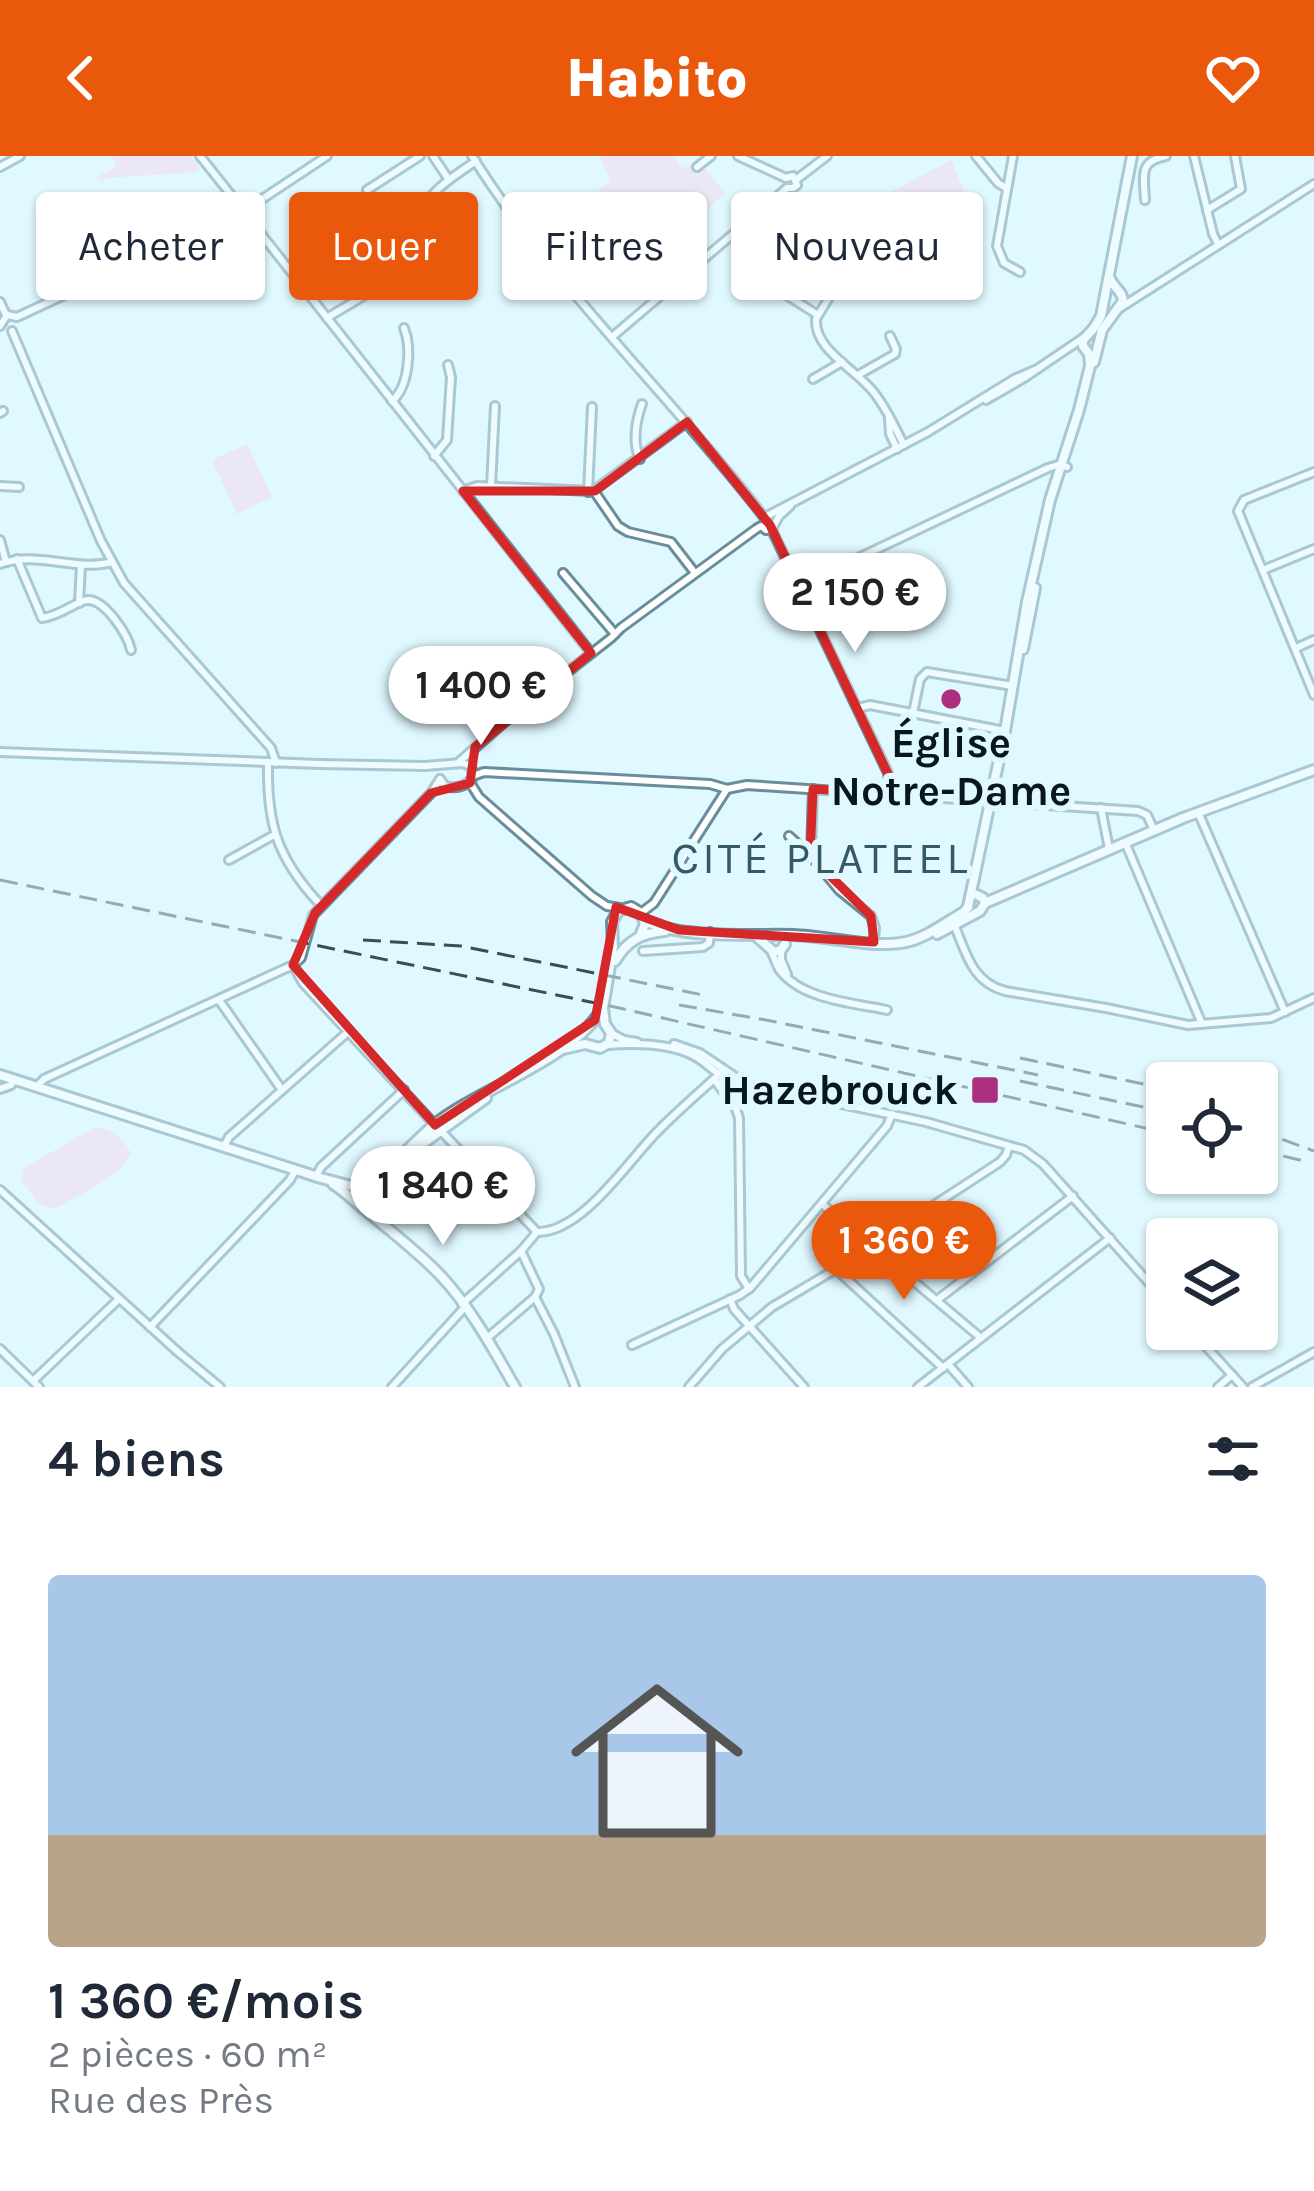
<!DOCTYPE html>
<html lang="fr">
<meta charset="utf-8">
<style>
body{margin:0;font-family:Karla,sans-serif;background:#f6f6f7;color:#1f2937;height:100vh;display:flex;flex-direction:column;font-size:45px;white-space:nowrap}
*{box-sizing:border-box;margin:0}
p{font-size:39px;color:#747a83}
.icon{flex:none;width:66px;height:66px;fill:none;stroke:currentColor;stroke-width:2;stroke-linecap:round;stroke-linejoin:round}
.map{position:relative;height:1231px;overflow:hidden}
.drawer{display:flex;flex-direction:column;background:#fff;flex:1}
.drawer>*{flex:none}
.top-card{position:absolute;left:36px;top:36px;width:1242px;height:108px;display:flex;gap:24px}
.tools{position:absolute;left:1146px;top:906px;display:grid;gap:24px}
.tools a{display:grid;place-items:center;width:132px;height:132px;border-radius:12px;background:#fff;box-shadow:0 3px 9px #0004;font-size:60px}
.price{position:absolute;translate:-50% -102px;padding:0 27px;border-radius:42px;background:#fff;color:#222;font-size:39px;line-height:78px;filter:drop-shadow(0 3px 6px #0008)}
.price::after{content:'';position:absolute;left:50%;top:72px;width:36px;height:27px;margin-left:-18px;background:inherit;clip-path:polygon(0 0,100% 0,50% 100%)}
.price.current{background:#ea580c;color:#fff}
ul{padding:0;list-style:none}
li{display:grid;align-content:center;gap:24px;height:636px;padding:0 48px}
li span{display:grid;place-items:center;height:372px;border-radius:12px;color:#555}
li>.icon{margin-inline-start:auto}
span .icon{width:216px;height:216px;fill:#fffc;stroke-width:1}
li b{font-size:51px}
h2{display:flex;justify-content:space-between;align-items:center;height:144px;padding:0 48px;font-size:51px}
.chip{padding:0 42px;border-radius:12px;background:#fff;box-shadow:0 3px 9px #0004;font-size:42px;line-height:108px}
.chip.current{background:#ea580c;color:#fff}
header{display:flex;justify-content:space-between;align-items:center;height:156px;padding:0 48px;background:#ea580c;color:#fff;font-size:54px;font-weight:800}
.map>svg:first-child{display:block}
.green{fill:#fad2e6}
.lines{fill:none;stroke-linecap:round;stroke-linejoin:round}
.minor-casing{stroke:#688e99;stroke-width:12}
.major-casing{stroke:#688e99;stroke-width:14}
.minor{stroke:#fff;stroke-width:6}
.major{stroke:#fff;stroke-width:8}
.rail{stroke:#3d4e53;stroke-width:3;stroke-dasharray:18 9;stroke-linecap:butt}
.marked{fill:none;stroke:#d62828;stroke-width:9;stroke-linejoin:round}
.poi-dot{fill:#ad2f7f;stroke:#e0f8ff;stroke-width:4.5}
.labels{text-anchor:middle;dominant-baseline:central;stroke-width:12;stroke-linejoin:round;paint-order:stroke}
.poi-label{font-size:42px;font-weight:bold;fill:#08171b;stroke:#e0f8ff}
.neighbourhood-label{font-size:45px;letter-spacing:3px;fill:#355963;stroke:#e0f8ff}
</style>
<header><svg class="icon" aria-label="back" viewBox="0 0 24 24"><path d="M15 5l-7 7 7 7"/></svg>Habito<svg class="icon" aria-label="heart" viewBox="0 0 24 24"><path d="M12 20l-8-8c-3-5 5-10 8-4 3-6 11-1 8 4z"/></svg></header>
<div class="map">
<svg width="1314" height="1231" viewBox="0 0 1314 1231">
<rect width="100%" height="100%" fill="#e0f8ff"/>
<!-- green -->
<g class="green">
<polygon points="115,0 192,0 200,12 198,16 105,22 103,27 96,22 117,10 112,2"/>
<polygon points="600,0 674,0 682,13 692,7 699,16 705,13 726,37 697,61 701,72 676,92 655,67 623,93 612,82 605,86 579,51 610,25"/>
<polygon points="951,4 973,56 928,85 940,106 907,127 894,107 890,108 865,50"/>
<polygon points="247,288 272,341 237,358 212,304"/>
<path d="M94 972C109 971 126 984 131 998 117 1023 79 1039 54 1053L39 1048 21 1024 24 1012Z"/>
</g>
<g class="lines">
<defs>
<g id="minor">
<polyline points="200,0 239,49"/>
<polyline points="433,0 449,24"/>
<path d="M472 0C555 132 670 239 764 361"/>
<polyline points="976,0 998,27 1006,32"/>
<polyline points="1013,0 997,90 1004,107 1020,116"/>
<polyline points="1194,0 1213,78 1218,88"/>
<polyline points="0,11 20,0"/>
<polyline points="697,11 711,0"/>
<polyline points="797,23 827,0"/>
<polyline points="367,34 420,0"/>
<path d="M1145 44C1144 21 1138 5 1166 0"/>
<circle cx="244" cy="54" r="7"/>
<polyline points="250,51 327,0"/>
<polyline points="1207,54 1241,33 1235,0"/>
<polyline points="247,60 591,497"/>
<polyline points="354,88 396,114"/>
<polyline points="406,97 436,105"/>
<path d="M853 102 816 163C814 195 858 214 875 238 887 253 895 272 904 289"/>
<polyline points="844,119 859,129 859,137"/>
<polyline points="778,125 780,135 818,159"/>
<polyline points="0,146 6,159"/>
<polyline points="1120,152 1314,28"/>
<path d="M327 162C350 147 381 133 398 111 409 98 409 81 415 66 426 37 451 22 476 5"/>
<polyline points="0,170 7,159 17,161 238,58"/>
<polyline points="12,175 101,385 124,427 271,592 276,607"/>
<polyline points="612,181 787,32 793,32 797,29 793,20 786,22 738,0"/>
<polyline points="858,219 895,198 896,193 890,180"/>
<polyline points="813,223 842,206"/>
<polyline points="986,244 1024,222 1086,180"/>
<path d="M392 245C409 231 412 192 404 172"/>
<polyline points="0,257 3,255"/>
<polyline points="889,263 890,278 897,293"/>
<polyline points="434,300 447,284 451,221 448,209"/>
<path d="M640 303C632 288 636 264 642 248"/>
<polyline points="1314,316 1244,344 1238,355 1314,539"/>
<polyline points="0,330 19,331"/>
<polyline points="491,330 495,250"/>
<polyline points="463,335 477,330 593,335 687,266"/>
<polyline points="594,335 618,370 628,376 671,386 695,417"/>
<polyline points="588,336 592,251"/>
<polyline points="765,361 928,276 1014,223 1035,214"/>
<polyline points="772,374 888,617 891,638"/>
<polyline points="0,384 6,406"/>
<path d="M17 403 42 462C60 460 77 445 87 444 105 443 128 479 131 494"/>
<path d="M0 408C36 394 76 416 112 406"/>
<polyline points="1263,414 1314,393"/>
<polyline points="563,417 615,478"/>
<polyline points="799,430 1048,312 1058,309 1067,311"/>
<polyline points="79,447 81,409"/>
<polyline points="1296,492 1314,484"/>
<polyline points="858,552 870,549 1005,575"/>
<polyline points="913,557 920,523 927,516 1013,530"/>
<polyline points="0,596 320,608 425,610 462,607 471,610 473,620"/>
<polyline points="460,605 515,557 611,482 621,472 756,373 761,370 766,374 772,373 779,360 790,350"/>
<path d="M268 607C267 666 276 700 317 745"/>
<polyline points="473,620 484,616 710,628 727,633 747,629 1138,655 1147,659 1154,674"/>
<path d="M440 623 445 630C455 633 464 631 472 623"/>
<polyline points="469,625 479,641 592,740 607,750 620,752"/>
<polyline points="813,633 811,700 839,734 871,760 875,772 874,786"/>
<polyline points="1101,652 1109,693"/>
<polyline points="1198,656 1285,856"/>
<polyline points="789,680 811,700"/>
<polyline points="1125,686 1202,868"/>
<polyline points="229,704 274,679"/>
<polyline points="641,757 654,747 727,633"/>
<path d="M954 768C966 797 972 826 1005 835L1106 852 1188 869 1271 862 1314 842"/>
<polyline points="781,794 781,804 787,818"/>
<polyline points="643,795 703,791 709,787 710,776"/>
<path d="M771 795C774 801 776 807 779 813 801 844 854 847 887 854"/>
<polyline points="293,809 301,802 313,759 431,637 440,623"/>
<polyline points="293,809 303,827 435,969"/>
<polyline points="219,844 282,934"/>
<polyline points="611,877 624,884 637,886"/>
<polyline points="674,888 700,897 740,924"/>
<path d="M607 889C634 887 672 887 696 901 708 908 716 918 729 924L926 966 1024 994 1043 1008 1167 1147"/>
<polyline points="714,923 736,953 739,962 741,1120 749,1133"/>
<polyline points="37,930 44,923 293,809"/>
<polyline points="0,933 11,929 15,923"/>
<polyline points="440,974 537,1076"/>
<polyline points="224,990 229,981 349,875"/>
<polyline points="316,1020 321,1011 404,934"/>
<polyline points="0,1034 178,1196 220,1231"/>
<polyline points="822,1048 981,1182"/>
<polyline points="521,1095 539,1133 535,1141 554,1178 575,1231"/>
<polyline points="836,1113 943,1212"/>
<polyline points="730,1143 734,1153 804,1231"/>
<polyline points="937,1144 1073,1040"/>
<path d="M462 1148 521 1095 537 1076C581 1077 627 1007 655 978 677 955 701 935 724 914"/>
<polyline points="150,1171 290,1024 296,1013"/>
<polyline points="1190,1173 1243,1231"/>
<polyline points="486,1183 535,1141"/>
<polyline points="632,1189 740,1139 751,1131 887,970 892,958"/>
<polyline points="0,1193 39,1231"/>
<polyline points="948,1208 968,1231"/>
<polyline points="33,1225 119,1143"/>
<polyline points="392,1231 465,1151"/>
<polyline points="689,1231 722,1193 772,1151 836,1113 1000,1006 1006,999 1009,990"/>
<polyline points="918,1231 1110,1082"/>
<polyline points="1218,1231 1232,1219"/>
<polyline points="1252,1231 1314,1196"/>
</g>
<g id="major">
<path d="M1094 206 1102 174 1123 145C1123 135 1112 131 1109 120"/>
<polyline points="1023,493 1035,432"/>
<polyline points="977,739 983,742 985,747"/>
<polyline points="985,747 1183,662 1314,614"/>
<polyline points="968,751 1005,575 1027,446 1050,344 1079,254 1090,210 1089,198 1083,190 1083,184 1094,172 1101,160 1132,0"/>
<path d="M645 765C681 783 753 778 793 779 828 780 872 793 906 786 926 782 946 766 964 756L968 751"/>
<polyline points="937,778 980,755 985,747"/>
<polyline points="756,780 774,796 781,794 785,788"/>
<path d="M615 805C627 785 641 777 665 775"/>
<polyline points="563,893 585,888 600,892 609,887 611,877 605,868 603,852 613,791 612,766 618,755 631,751 641,757 645,768 640,780"/>
<polyline points="0,919 321,1022 366,1034 372,1040"/>
<polyline points="421,989 486,942"/>
<path d="M333 1028C347 1037 356 1047 369 1057 393 1077 419 1097 441 1120 471 1152 493 1193 515 1231"/>
<path d="M365 1033C390 1014 410 989 434 969 483 930 570 906 603 852"/>
<polyline points="380,1063 371,1045 374,1036 383,1024"/>
</g>
</defs>
<!-- minor casing -->
<use href="#minor" class="minor-casing"/>
<!-- major casing -->
<use href="#major" class="major-casing"/>
<!-- minor -->
<use href="#minor" class="minor"/>
<!-- major -->
<use href="#major" class="major"/>
<!-- rail -->
<g class="rail">
<polyline points="0,724 610,850 1167,977"/>
<polyline points="363,784 461,790 703,839"/>
<polyline points="679,849 766,864 1038,919"/>
<polyline points="1020,902 1167,933"/>
<polyline points="1020,925 1167,956"/>
<polyline points="1257,974 1314,995"/>
<polyline points="1257,994 1304,1005"/>
</g>
</g>
<!-- marked area -->
<path d="M0 0H1314V1231H0ZM687 266 770 369 889 620 891 638 813 633 810 700 871 760 874 786 679 774 616 751 595 864 435 969 293 809 315 757 431 637 470 627 475 591 591 497 463 335H595Z" fill="#e0f8ff" fill-opacity=".55" fill-rule="evenodd"/>
<path class="marked" d="M687 266 770 369 889 620 891 638 813 633 810 700 871 760 874 786 679 774 616 751 595 864 435 969 293 809 315 757 431 637 470 627 475 591 591 497 463 335H595Z"/>
<!-- markers -->
<g class="poi-dot">
<circle cx="951" cy="543" r="12"/>
<rect x="970" y="919" width="30" height="30" rx="6"/>
</g>
<g class="labels">
<!-- poi labels -->
<g class="poi-label">
<text x="951" y="587">Église<tspan x="951" dy="48">Notre-Dame</tspan></text>
<text x="958" y="934" text-anchor="end">Hazebrouck</text>
</g>
<!-- neighbourhood labels -->
<g class="neighbourhood-label">
<text x="821" y="702">CITÉ PLATEEL</text>
</g>
</g>
</svg>
<div class="tools">
<a><svg class="icon" aria-label="locate" viewBox="0 0 24 24"><circle cx="12" cy="12" r="6"/><path d="M12 2v4M12 18v4M2 12h4M18 12h4"/></svg></a>
<a><svg class="icon" aria-label="layers" viewBox="0 0 24 24"><path d="M12 4l9 5-9 5-9-5zM3 14l9 5 9-5"/></svg></a>
</div>
<b class="price" style="left:855px;top:499px">2 150 €</b>
<b class="price" style="left:481px;top:592px">1 400 €</b>
<b class="price" style="left:443px;top:1092px">1 840 €</b>
<b class="price current" style="left:904px;top:1147px">1 360 €</b>
<div class="top-card">
<a class="chip">Acheter</a>
<a class="chip current">Louer</a>
<a class="chip">Filtres</a>
<a class="chip">Nouveau</a>
</div>
</div>
<section class="drawer">
<h2>4 biens<svg class="icon" aria-label="filters" viewBox="0 0 24 24"><path d="M4 7h16M4 17h16"/><circle cx="9" cy="7" r="2"/><circle cx="15" cy="17" r="2"/></svg></h2>
<ul>
<li><span style="background:linear-gradient(#a9c7e8 70%,#b9a48a 0)"><svg class="icon" aria-label="home" viewBox="0 0 24 24"><path d="M3 11l9-7 9 7M6 9v11h12V9"/></svg></span><div><b>1 360 €/mois</b><p>2 pièces · 60 m²</p><p>Rue des Près</p></div></li>
</ul>
</section>
